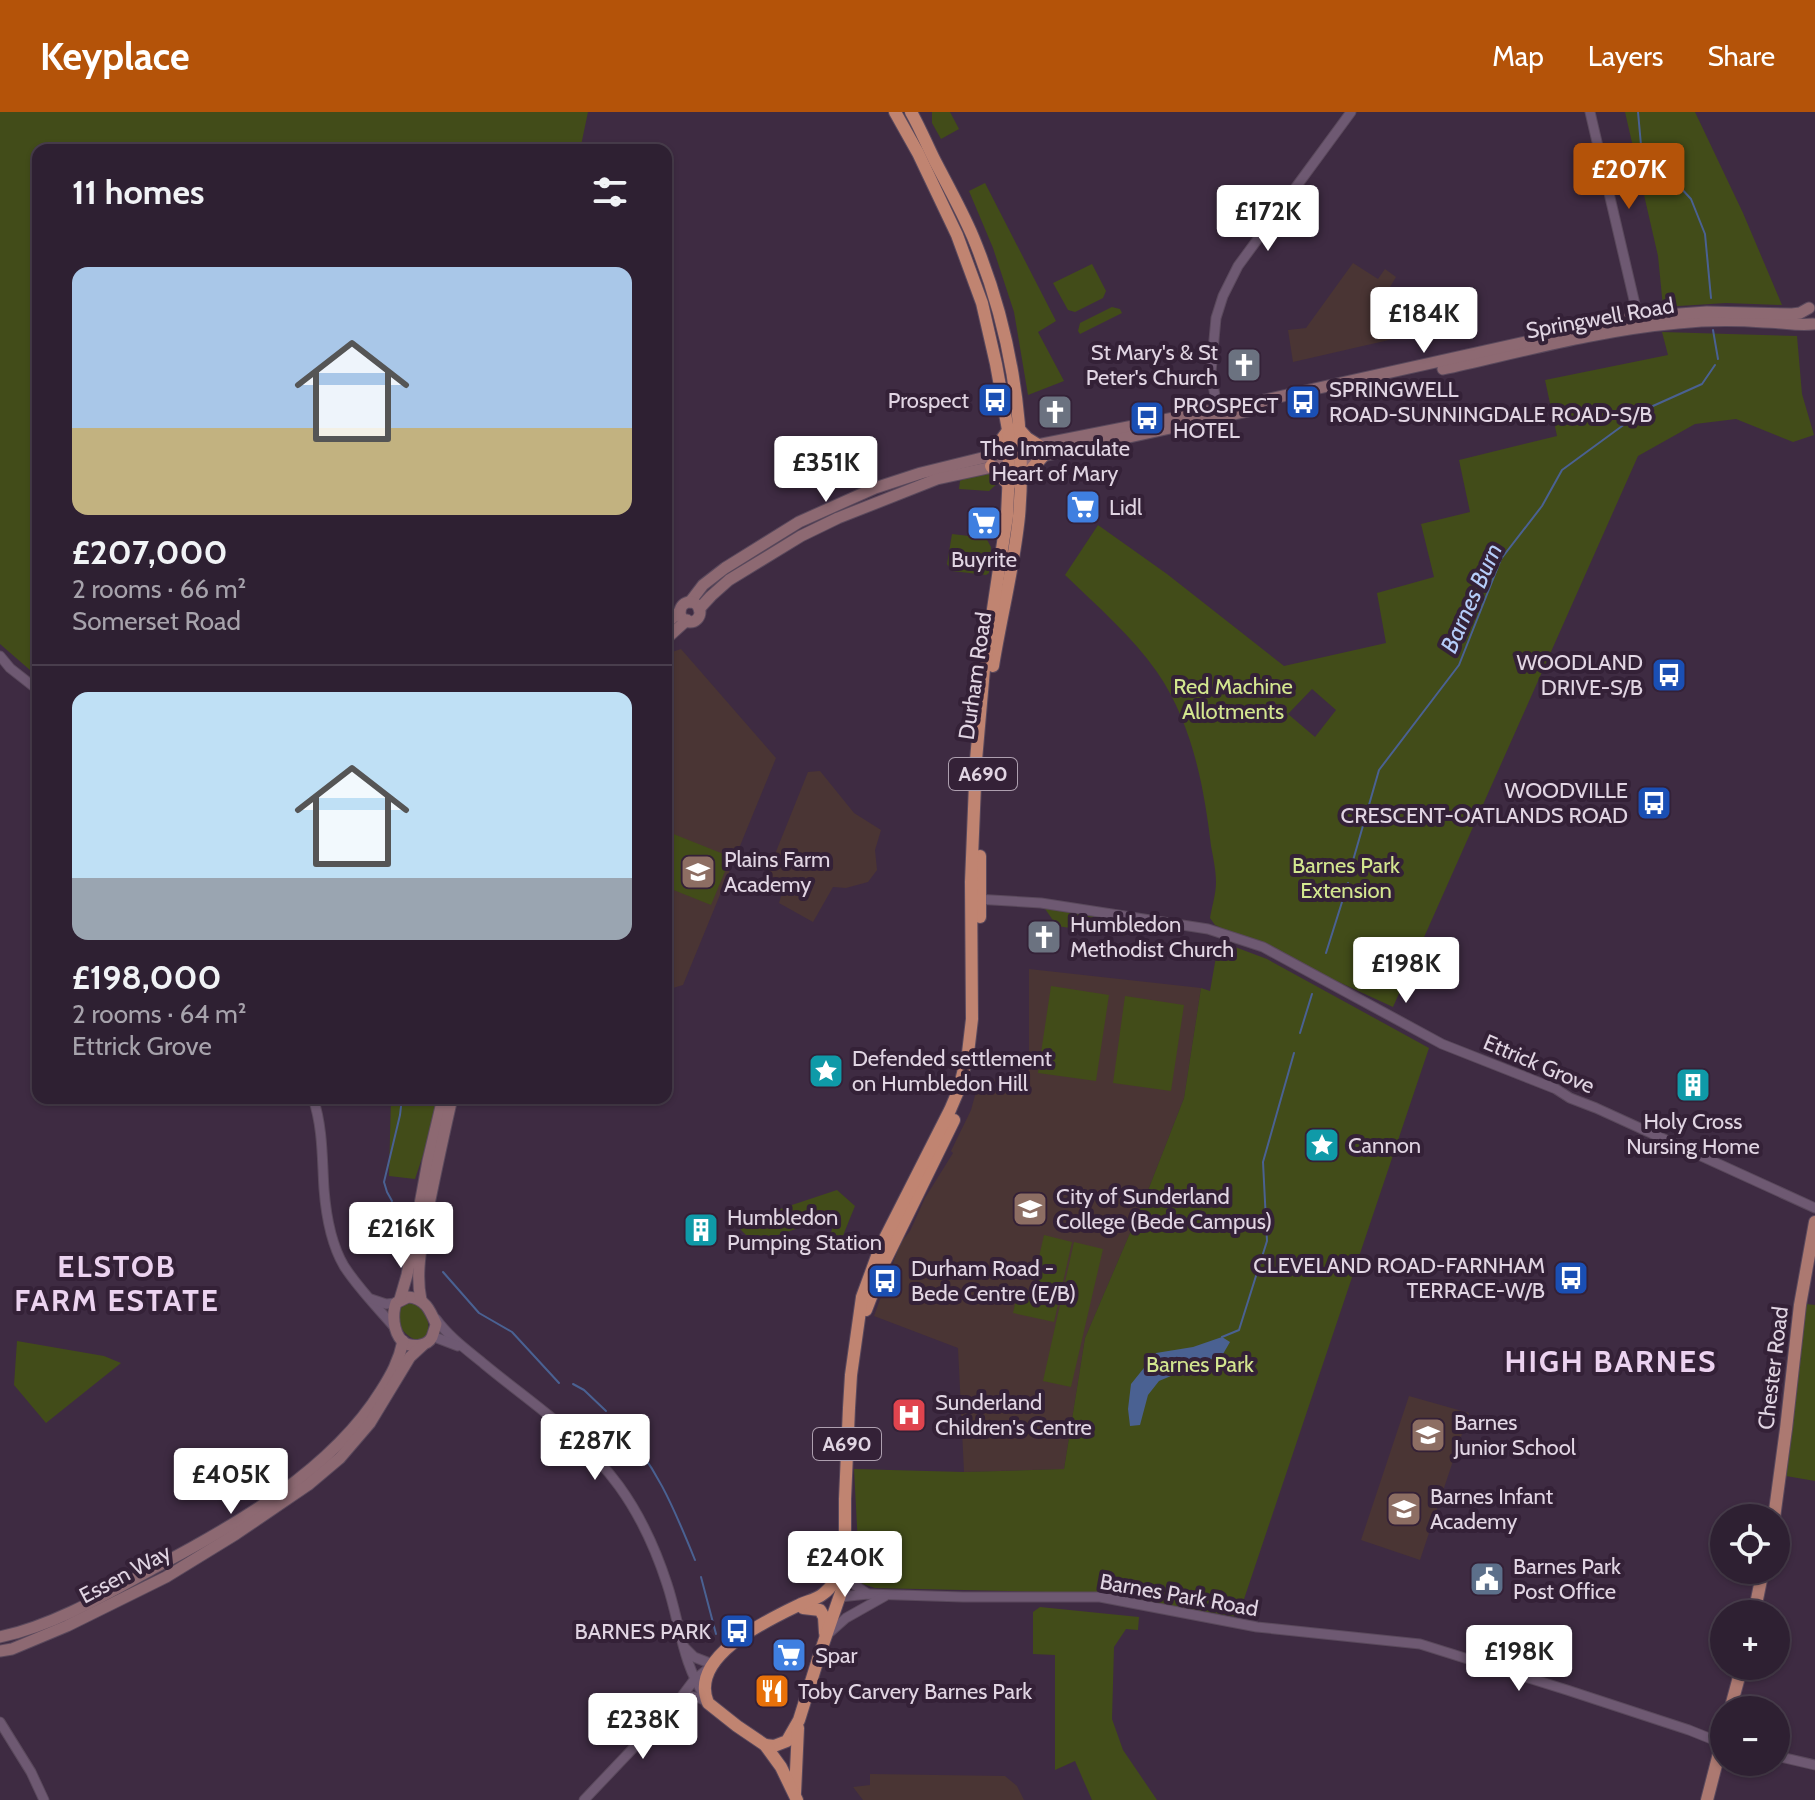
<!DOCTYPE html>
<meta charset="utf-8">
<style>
body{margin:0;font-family:Cabin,sans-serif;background:#3a2d3e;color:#f1f3f6;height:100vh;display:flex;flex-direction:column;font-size:30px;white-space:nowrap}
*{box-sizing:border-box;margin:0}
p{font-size:26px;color:#a7a3ac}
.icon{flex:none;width:44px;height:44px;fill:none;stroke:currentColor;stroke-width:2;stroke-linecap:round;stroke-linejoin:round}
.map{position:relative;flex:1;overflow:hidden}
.sheet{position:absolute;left:32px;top:32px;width:640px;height:960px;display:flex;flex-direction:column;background:#2e2032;border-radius:16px;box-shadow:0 2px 6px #0004,0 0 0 2px #493e4d}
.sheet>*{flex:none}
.tools{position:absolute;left:1710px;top:1392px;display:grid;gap:16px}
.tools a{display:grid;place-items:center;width:80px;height:80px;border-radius:50%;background:#2e2032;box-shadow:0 2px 6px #0004,0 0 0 2px #493e4d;font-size:40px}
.price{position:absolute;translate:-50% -68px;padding:0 18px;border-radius:8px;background:#fff;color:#222;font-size:26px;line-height:52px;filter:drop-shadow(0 2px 4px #0008)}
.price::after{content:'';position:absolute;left:50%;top:48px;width:24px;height:18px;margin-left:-12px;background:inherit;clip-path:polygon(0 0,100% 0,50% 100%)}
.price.selected{background:#b45309;color:#fff}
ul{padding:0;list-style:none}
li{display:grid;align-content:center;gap:16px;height:424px;padding:0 40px}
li+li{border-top:2px solid #493e4d}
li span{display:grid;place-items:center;height:248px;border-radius:16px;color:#555}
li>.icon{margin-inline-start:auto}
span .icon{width:144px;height:144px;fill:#fffc;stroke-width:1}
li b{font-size:34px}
h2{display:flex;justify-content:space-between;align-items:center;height:96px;padding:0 40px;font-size:34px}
header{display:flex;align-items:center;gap:48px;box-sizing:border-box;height:112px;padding:0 40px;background:#b45309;color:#fff}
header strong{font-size:38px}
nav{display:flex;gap:44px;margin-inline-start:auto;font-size:28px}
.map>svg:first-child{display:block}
.education{fill:#4a3534}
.green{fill:#424c19;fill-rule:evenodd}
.water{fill:#4a6192}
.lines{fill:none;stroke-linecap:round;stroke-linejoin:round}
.stream{stroke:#4a6192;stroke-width:2}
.tertiary-casing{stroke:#5a495c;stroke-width:11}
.secondary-casing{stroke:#5a495c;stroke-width:13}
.primary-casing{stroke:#5a495c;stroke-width:14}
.trunk-casing{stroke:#5a495c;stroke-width:14}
.tertiary{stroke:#6e5972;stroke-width:9}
.secondary{stroke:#8d6972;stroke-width:11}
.primary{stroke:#ac7971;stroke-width:12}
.trunk{stroke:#c08471;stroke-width:12}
.labels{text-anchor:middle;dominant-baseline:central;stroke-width:8;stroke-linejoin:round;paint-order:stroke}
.shield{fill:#342137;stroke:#ad9faf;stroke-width:2}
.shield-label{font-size:20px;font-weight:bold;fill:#e1d5e3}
.street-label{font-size:22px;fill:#e1d5e3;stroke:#342137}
.poi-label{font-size:22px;fill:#e1d5e3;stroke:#342137;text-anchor:start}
.park-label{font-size:22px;fill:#d3e68f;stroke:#342137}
.water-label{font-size:24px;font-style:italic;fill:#b5ccf9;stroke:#342137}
.district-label{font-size:30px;font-weight:bold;letter-spacing:2px;fill:#ecd3f0;stroke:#342137}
</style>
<header>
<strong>Keyplace</strong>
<nav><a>Map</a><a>Layers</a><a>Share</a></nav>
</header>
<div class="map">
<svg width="1815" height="1688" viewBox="0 0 1815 1688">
<rect width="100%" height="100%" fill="#3e2b42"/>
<!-- education -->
<g class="education">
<polygon points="1353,151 1378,167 1385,157 1396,165 1390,175 1450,214 1293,250 1288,218 1306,216"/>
<polygon points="681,537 776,646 683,873 666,878 666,542"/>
<polygon points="820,659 854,701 881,718 875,738 877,758 868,770 846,776 833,775 813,810 779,791 782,781 763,772 808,660"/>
<polygon points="1029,857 1201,876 1184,986 1145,1086 1085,1226 1064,1357 964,1360 958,1236 874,1204 900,1132 910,1119 925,1086 953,1041 951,1039 971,998 980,965 1029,974"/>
<polygon points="1409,1284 1469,1301 1420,1448 1361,1428"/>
<polygon points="870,1662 1005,1664 1017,1674 1024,1688 863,1688 853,1675 870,1673"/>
</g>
<!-- green -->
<g class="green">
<polygon points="0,0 588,0 580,38 38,38 38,565 0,532"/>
<polygon points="932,0 950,0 959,17 941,27 932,11"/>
<polygon points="1625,0 1695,0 1743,101 1782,193 1726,191 1663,195 1658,144"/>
<polygon points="985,71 1056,209 1038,220 1064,269 1028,283 1014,200 993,136 969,79"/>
<polygon points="1092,152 1106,179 1103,186 1075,200 1068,198 1053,171"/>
<polygon points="1112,195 1120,197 1122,201 1080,222 1078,219 1080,211"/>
<path d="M1662 220 1797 224 1802 282 1814 323 1793 330 1736 307 1695 312 1638 344 1393 895 1215 813 1210 806C1212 794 1216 782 1216 770 1216 758 1213 745 1211 734 1204 674 1192 611 1157 560 1132 524 1097 494 1065 463L1098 413 1167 462 1284 554 1386 531 1377 481 1434 465 1421 412 1470 400 1459 348 1557 324 1545 268 1668 243ZM1312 577 1336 598 1315 625 1288 602Z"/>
<polygon points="989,361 998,371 989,379 959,377 960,369 966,366"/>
<polygon points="952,422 986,426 991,435 989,461 986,463 952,459 947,452"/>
<polygon points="666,719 731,745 711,793 666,775"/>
<polygon points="1041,791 1142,807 1124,824 1057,814"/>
<polygon points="1235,835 1267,847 1429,936 1238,1505 1088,1481 875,1476 860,1471 854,1357 964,1360 1064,1357 1085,1226 1145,1086 1184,986 1201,876 1210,879 1217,839"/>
<polygon points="1051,874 1109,883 1096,969 1038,961"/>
<polygon points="1125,884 1184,893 1171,979 1113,971"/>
<polygon points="391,986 442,986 415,1067 389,1064"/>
<polygon points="837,1078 855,1094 842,1126 828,1132 835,1106 813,1099 799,1116 754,1131 735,1112"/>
<polygon points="1044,1123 1072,1130 1054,1210 1013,1201 1018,1178 1031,1180"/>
<polygon points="1074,1130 1103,1137 1071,1275 1043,1269"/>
<path d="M408 1190H415C427 1201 435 1218 421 1229 402 1227 388 1201 408 1190Z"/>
<polygon points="1806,1192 1815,1193 1815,1369 1786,1364"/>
<polygon points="17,1229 104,1244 121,1251 46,1311 14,1273"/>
<polygon points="1040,1495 1139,1505 1138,1518 1126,1517 1114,1535 1112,1607 1123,1638 1157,1688 1092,1688 1075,1649 1055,1658 1055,1543 1033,1542 1033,1500"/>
</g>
<!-- water -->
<polygon class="water" points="1222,1225 1230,1230 1223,1242 1159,1269 1148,1283 1140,1313 1130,1314 1128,1297 1131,1272 1156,1241 1193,1235"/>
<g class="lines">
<!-- stream -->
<g class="stream">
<polyline points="1638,0 1641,33 1691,87 1705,122 1711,186"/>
<polyline points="1713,218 1718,247"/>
<polyline points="1352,752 1379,658 1459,553 1501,447 1542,394 1562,358 1644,298 1702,272 1715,253"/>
<polyline points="1326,841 1348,771"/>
<polyline points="1300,921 1312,882"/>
<polyline points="392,1089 387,1080 384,1070 400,1003 402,986"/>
<polyline points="443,1160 479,1201 512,1220 559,1271"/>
<polyline points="1222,1225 1239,1218 1267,1129 1263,1050 1294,941"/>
<polyline points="573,1272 584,1278 606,1299"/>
<path d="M615 1309C655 1350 674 1396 695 1448"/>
<polyline points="701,1465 716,1522"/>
</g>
<defs>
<g id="tertiary">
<polyline points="1590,0 1638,205"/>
<polyline points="1218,302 1211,260 1216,206 1223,184 1238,154 1351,0"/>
<polyline points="0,544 10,556 38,578"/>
<polyline points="975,787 1041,791 1208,817 1263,835 1442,932 1556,977 1570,986 1596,996 1815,1096"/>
<path d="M313 986C323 1016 322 1046 324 1077 326 1103 331 1132 344 1154 358 1176 378 1196 395 1216"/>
<polyline points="371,1187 386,1192 396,1191"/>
<path d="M436 1207C449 1225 467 1238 484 1252 531 1291 583 1324 619 1374 640 1403 656 1438 667 1472 680 1511 682 1552 706 1586"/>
<polyline points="432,1224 458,1234"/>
<polyline points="849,1457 856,1474 868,1482"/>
<polyline points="840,1485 868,1482 963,1485 1100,1485 1257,1515 1420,1532 1567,1578 1689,1618 1724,1632"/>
<polyline points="828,1522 846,1506 885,1484"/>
<polyline points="684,1535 694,1545 712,1552"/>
<path d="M679 1588C689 1583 699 1584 708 1591"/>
<polyline points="0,1610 31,1660 44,1688"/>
<polyline points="1776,1644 1815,1653"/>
<polyline points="584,1688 679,1588 694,1568 709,1556"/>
</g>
<g id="secondary">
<path d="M1443 257C1520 240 1599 218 1678 211 1707 208 1736 208 1764 210 1781 210 1797 214 1813 212"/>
<polyline points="690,490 703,473 725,456 799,410 875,376 921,361 1027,335 1265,288 1638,205 1707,200 1792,202 1800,201 1809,196"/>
<circle cx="690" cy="500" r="10"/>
<polyline points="699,497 711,484 729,468 801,424 838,406 937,367 1262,296"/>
<polyline points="666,512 680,499"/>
<polyline points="666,527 687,508"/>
<path d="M408 1185C425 1186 430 1198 436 1212 436 1213 432 1225 432 1225 427 1235 410 1236 402 1229 393 1219 392 1202 396 1191Z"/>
<polyline points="400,1187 407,1163 428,1049 443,986"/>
<path d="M421 1188C415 1160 422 1130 427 1102 435 1063 443 1025 452 986"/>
<path d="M0 1525C55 1513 107 1482 156 1455 236 1413 332 1358 381 1279 391 1263 399 1249 403 1229"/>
<polyline points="0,1539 12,1537 67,1514 166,1465 236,1422 308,1373 340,1346 370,1311 410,1245 423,1233"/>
</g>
<g id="primary">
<polyline points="1774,1406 1786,1317 1800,1193 1815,1110"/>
<polyline points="1754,1502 1763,1458"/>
<polyline points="1730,1598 1742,1554"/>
<polyline points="1707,1688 1724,1622"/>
</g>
<g id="trunk">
<path d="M911 0C920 16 927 33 935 49 948 74 962 99 973 125 1009 212 1027 310 1019 404 1014 455 1001 504 993 554"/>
<polyline points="1018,316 1027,326 1038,333"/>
<polyline points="990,343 1007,320"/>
<polyline points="991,354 1009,373"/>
<polyline points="1020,370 1044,343"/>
<polyline points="980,805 980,744"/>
<polyline points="866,1198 885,1149 954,1008"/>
<polyline points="803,1496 820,1498 824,1505 825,1521"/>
<polyline points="765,1633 774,1634 787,1629 799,1608 819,1544 847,1463 849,1455 845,1436 845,1387 849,1296 851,1263 862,1185 880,1136 950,998 959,977 968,941 972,907 971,770 976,648 984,557 1007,404 1009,359 1008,318 996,252 982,191 957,123 918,41 895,0"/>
<polyline points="795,1681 798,1616"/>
<path d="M797 1688 781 1655 765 1633 737 1614 708 1591C688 1544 768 1508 801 1492 808 1489 817 1487 823 1482 834 1474 839 1463 843 1451"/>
</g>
</defs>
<!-- tertiary casing -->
<use href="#tertiary" class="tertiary-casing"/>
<!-- secondary casing -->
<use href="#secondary" class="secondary-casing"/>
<!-- primary casing -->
<use href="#primary" class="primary-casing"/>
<!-- trunk casing -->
<use href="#trunk" class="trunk-casing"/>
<!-- tertiary -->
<use href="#tertiary" class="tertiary"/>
<!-- secondary -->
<use href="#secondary" class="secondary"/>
<!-- primary -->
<use href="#primary" class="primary"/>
<!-- trunk -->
<use href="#trunk" class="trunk"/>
</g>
<!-- icons -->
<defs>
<symbol id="church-square" viewBox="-11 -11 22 22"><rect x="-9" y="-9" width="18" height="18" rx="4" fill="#6b7280" stroke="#342137"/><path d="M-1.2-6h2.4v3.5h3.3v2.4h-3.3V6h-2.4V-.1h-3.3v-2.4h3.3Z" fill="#fff"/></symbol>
<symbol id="bus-square" viewBox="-11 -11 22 22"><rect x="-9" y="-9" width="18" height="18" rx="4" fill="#1a4fb4" stroke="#342137"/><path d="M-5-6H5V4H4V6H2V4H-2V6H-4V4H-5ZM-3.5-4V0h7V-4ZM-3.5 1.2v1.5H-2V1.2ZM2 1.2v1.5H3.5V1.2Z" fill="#fff"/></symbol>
<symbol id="supermarket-square" viewBox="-11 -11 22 22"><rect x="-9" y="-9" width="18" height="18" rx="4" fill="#3f7fe0" stroke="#342137"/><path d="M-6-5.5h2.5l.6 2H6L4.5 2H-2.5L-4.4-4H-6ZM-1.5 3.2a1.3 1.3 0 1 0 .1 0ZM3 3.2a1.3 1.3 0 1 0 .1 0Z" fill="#fff"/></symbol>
<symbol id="school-square" viewBox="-11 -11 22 22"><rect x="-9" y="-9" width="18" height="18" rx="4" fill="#8d6e63" stroke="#342137"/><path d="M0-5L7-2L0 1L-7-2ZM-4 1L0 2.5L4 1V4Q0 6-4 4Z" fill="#fff"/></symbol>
<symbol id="sight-square" viewBox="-11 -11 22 22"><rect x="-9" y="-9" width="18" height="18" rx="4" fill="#0f9aa8" stroke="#342137"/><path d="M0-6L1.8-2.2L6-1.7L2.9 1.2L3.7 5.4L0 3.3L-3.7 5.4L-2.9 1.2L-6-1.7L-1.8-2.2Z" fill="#fff"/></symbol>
<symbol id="building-square" viewBox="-11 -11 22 22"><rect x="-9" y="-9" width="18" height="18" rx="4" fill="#0f9aa8" stroke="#342137"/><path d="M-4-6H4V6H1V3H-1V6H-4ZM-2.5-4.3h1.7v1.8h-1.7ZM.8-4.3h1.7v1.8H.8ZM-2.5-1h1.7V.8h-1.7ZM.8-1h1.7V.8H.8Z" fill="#fff"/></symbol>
<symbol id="university-square" viewBox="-11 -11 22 22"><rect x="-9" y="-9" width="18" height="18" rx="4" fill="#8d6e63" stroke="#342137"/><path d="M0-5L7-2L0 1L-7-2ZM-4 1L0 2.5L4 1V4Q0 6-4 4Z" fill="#fff"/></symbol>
<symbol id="hospital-square" viewBox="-11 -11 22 22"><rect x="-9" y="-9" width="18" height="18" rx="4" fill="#e0444e" stroke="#342137"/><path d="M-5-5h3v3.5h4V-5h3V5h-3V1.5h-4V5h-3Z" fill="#fff"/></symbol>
<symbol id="civic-square" viewBox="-11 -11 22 22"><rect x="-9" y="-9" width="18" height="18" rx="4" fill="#5c6f8a" stroke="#342137"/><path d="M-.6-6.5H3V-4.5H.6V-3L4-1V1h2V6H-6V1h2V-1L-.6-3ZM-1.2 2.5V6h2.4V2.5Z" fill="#fff"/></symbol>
<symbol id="restaurant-square" viewBox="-11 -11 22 22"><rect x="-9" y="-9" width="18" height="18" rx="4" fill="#e8710a" stroke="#342137"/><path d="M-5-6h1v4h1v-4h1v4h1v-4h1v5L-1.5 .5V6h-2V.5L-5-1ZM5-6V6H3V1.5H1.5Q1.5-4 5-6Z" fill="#fff"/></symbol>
</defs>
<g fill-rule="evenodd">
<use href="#church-square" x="1224" y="233" width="40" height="40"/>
<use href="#bus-square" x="975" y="268" width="40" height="40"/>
<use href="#bus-square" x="1283" y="270" width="40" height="40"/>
<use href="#church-square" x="1035" y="280" width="40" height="40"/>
<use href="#bus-square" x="1127" y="286" width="40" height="40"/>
<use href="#supermarket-square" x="1063" y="375" width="40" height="40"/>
<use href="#supermarket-square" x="964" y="391" width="40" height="40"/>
<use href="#bus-square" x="1649" y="543" width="40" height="40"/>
<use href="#bus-square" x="1634" y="671" width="40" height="40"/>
<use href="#school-square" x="678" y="740" width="40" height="40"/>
<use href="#church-square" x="1024" y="805" width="40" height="40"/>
<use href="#sight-square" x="806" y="939" width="40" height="40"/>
<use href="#building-square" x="1673" y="953" width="40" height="40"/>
<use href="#sight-square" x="1302" y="1013" width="40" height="40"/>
<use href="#university-square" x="1010" y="1077" width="40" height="40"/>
<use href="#building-square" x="681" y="1098" width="40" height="40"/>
<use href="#bus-square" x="1551" y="1146" width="40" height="40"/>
<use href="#bus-square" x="865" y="1149" width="40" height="40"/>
<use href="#hospital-square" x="889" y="1283" width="40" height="40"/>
<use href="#school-square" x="1408" y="1303" width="40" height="40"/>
<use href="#school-square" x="1384" y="1377" width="40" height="40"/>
<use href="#civic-square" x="1467" y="1447" width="40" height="40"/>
<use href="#bus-square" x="717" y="1499" width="40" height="40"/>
<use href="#supermarket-square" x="769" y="1523" width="40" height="40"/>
<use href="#restaurant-square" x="752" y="1559" width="40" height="40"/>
</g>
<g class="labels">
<!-- shield labels -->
<g class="shield">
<rect x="949" y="646" width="68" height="32" rx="6"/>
<rect x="813" y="1316" width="68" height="32" rx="6"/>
</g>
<g class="shield-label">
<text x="983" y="662">A690</text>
<text x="847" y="1332">A690</text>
</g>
<!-- street labels -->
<g class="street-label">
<text transform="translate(1600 206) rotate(-10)">Springwell Road</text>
<text transform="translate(975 564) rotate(-82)">Durham Road</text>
<text transform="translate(1539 952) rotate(23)">Ettrick Grove</text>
<text transform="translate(1773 1256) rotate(-83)">Chester Road</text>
<text transform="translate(125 1462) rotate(-28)">Essen Way</text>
<text transform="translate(1179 1483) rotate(10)">Barnes Park Road</text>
</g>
<!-- poi labels -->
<g class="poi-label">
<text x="1218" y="240" text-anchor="end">St Mary's &amp; St<tspan x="1218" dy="25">Peter's Church</tspan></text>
<text x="1329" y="277">SPRINGWELL<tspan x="1329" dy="25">ROAD-SUNNINGDALE ROAD-S/B</tspan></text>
<text x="969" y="288" text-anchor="end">Prospect</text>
<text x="1173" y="293">PROSPECT<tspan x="1173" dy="25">HOTEL</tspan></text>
<text x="1055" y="336" text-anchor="middle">The Immaculate<tspan x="1055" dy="25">Heart of Mary</tspan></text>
<text x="1109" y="395">Lidl</text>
<text x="984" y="447" text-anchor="middle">Buyrite</text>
<text x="1643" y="550" text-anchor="end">WOODLAND<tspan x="1643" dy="25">DRIVE-S/B</tspan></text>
<text x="1628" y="678" text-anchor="end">WOODVILLE<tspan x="1628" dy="25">CRESCENT-OATLANDS ROAD</tspan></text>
<text x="724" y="747">Plains Farm<tspan x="724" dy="25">Academy</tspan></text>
<text x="1070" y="812">Humbledon<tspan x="1070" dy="25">Methodist Church</tspan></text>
<text x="852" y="946">Defended settlement<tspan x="852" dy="25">on Humbledon Hill</tspan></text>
<text x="1693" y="1009" text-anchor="middle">Holy Cross<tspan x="1693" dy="25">Nursing Home</tspan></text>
<text x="1348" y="1033">Cannon</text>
<text x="1056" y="1084">City of Sunderland<tspan x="1056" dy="25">College (Bede Campus)</tspan></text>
<text x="727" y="1105">Humbledon<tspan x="727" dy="25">Pumping Station</tspan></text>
<text x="1545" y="1153" text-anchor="end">CLEVELAND ROAD-FARNHAM<tspan x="1545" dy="25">TERRACE-W/B</tspan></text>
<text x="911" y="1156">Durham Road -<tspan x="911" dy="25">Bede Centre (E/B)</tspan></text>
<text x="935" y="1290">Sunderland<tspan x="935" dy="25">Children's Centre</tspan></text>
<text x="1454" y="1310">Barnes<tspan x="1454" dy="25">Junior School</tspan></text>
<text x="1430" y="1384">Barnes Infant<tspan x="1430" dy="25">Academy</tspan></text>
<text x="1513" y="1454">Barnes Park<tspan x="1513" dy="25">Post Office</tspan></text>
<text x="711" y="1519" text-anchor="end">BARNES PARK</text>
<text x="815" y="1543">Spar</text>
<text x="798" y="1579">Toby Carvery Barnes Park</text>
</g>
<!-- park labels -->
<g class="park-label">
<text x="1233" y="574">Red Machine<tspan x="1233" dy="25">Allotments</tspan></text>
<text x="1346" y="753">Barnes Park<tspan x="1346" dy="25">Extension</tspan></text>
<text x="1200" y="1252">Barnes Park</text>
</g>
<!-- water labels -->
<g class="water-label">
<text transform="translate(1471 486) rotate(-66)">Barnes Burn</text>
</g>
<!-- district labels -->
<g class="district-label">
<text x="117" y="1154">ELSTOB<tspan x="117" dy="34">FARM ESTATE</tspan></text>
<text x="1611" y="1249">HIGH BARNES</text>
</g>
</g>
</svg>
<div class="tools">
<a><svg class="icon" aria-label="locate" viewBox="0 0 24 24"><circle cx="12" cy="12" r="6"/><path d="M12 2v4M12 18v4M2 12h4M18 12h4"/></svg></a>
<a>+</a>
<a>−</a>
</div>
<b class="price selected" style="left:1629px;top:99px">£207K</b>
<b class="price" style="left:1268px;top:141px">£172K</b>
<b class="price" style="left:1424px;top:243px">£184K</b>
<b class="price" style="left:826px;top:392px">£351K</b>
<b class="price" style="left:1406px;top:893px">£198K</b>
<b class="price" style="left:401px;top:1158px">£216K</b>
<b class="price" style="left:595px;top:1370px">£287K</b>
<b class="price" style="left:231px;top:1404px">£405K</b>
<b class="price" style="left:845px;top:1487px">£240K</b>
<b class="price" style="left:1519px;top:1581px">£198K</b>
<b class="price" style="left:643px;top:1649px">£238K</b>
<section class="sheet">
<h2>11 homes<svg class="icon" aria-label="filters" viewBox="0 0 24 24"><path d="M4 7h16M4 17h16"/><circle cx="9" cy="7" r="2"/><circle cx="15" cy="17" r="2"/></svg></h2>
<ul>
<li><span style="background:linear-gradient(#a9c7e8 65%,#c2b280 0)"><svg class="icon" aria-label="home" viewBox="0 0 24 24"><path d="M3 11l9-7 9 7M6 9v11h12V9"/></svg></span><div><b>£207,000</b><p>2 rooms · 66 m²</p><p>Somerset Road</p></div></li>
<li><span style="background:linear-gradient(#bfe0f5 75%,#9aa5b1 0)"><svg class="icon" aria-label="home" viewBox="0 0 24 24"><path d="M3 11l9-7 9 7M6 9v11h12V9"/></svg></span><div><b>£198,000</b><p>2 rooms · 64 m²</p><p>Ettrick Grove</p></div></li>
</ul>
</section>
</div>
